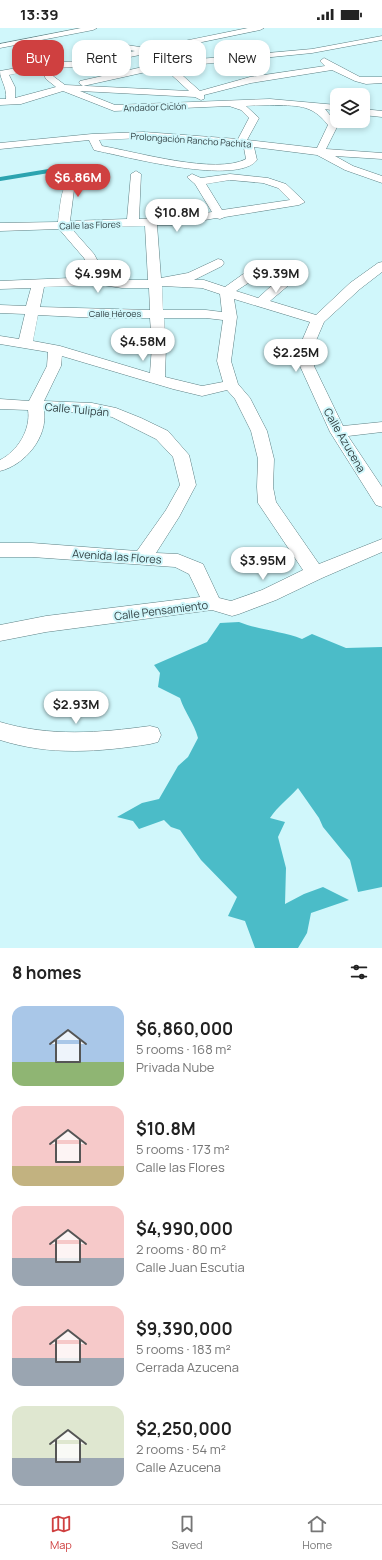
<!DOCTYPE html>
<meta charset="utf-8">
<style>
body{margin:0;font-family:Manrope,sans-serif;background:#f2f2f2;color:#222;height:100vh;display:flex;flex-direction:column;font-size:15px;white-space:nowrap}
*{box-sizing:border-box;margin:0}
p{font-size:13px;color:#767676}
.icon{flex:none;width:22px;height:22px;fill:none;stroke:currentColor;stroke-width:2;stroke-linecap:round;stroke-linejoin:round}
.map{position:relative;height:920px;overflow:hidden}
.details{display:flex;flex-direction:column;background:#fff;flex:1}
.details>*{flex:none}
.banner{position:absolute;left:12px;top:12px;width:358px;height:36px;display:flex;gap:8px}
.tools{position:absolute;left:330px;top:60px;display:grid;gap:8px}
.tools a{display:grid;place-items:center;width:40px;height:40px;border-radius:8px;background:#fff;box-shadow:0 2px 6px #0003;font-size:20px}
.price{position:absolute;translate:-50% -34px;padding:0 9px;border-radius:14px;background:#fff;color:#222;font-size:13px;line-height:26px;filter:drop-shadow(0 1px 2px #0008)}
.price::after{content:'';position:absolute;left:50%;top:24px;width:12px;height:9px;margin-left:-6px;background:inherit;clip-path:polygon(0 0,100% 0,50% 100%)}
.price.selected{background:#cf4040;color:#fff}
ul{padding:0;list-style:none}
li{display:flex;align-items:center;gap:12px;height:100px;padding:0 12px}
li span{display:grid;place-items:center;flex:none;width:112px;height:80px;border-radius:12px;color:#555}
li>.icon{margin-inline-start:auto}
span .icon{width:48px;height:48px;fill:#fffc;stroke-width:1}
li b{font-size:17px}
h2{display:flex;justify-content:space-between;align-items:center;height:48px;padding:0 12px;font-size:17px}
.chip{padding:0 14px;border-radius:12px;background:#fff;box-shadow:0 2px 6px #0003;font-size:14px;line-height:36px}
.chip.selected{background:#cf4040;color:#fff}
.status{display:flex;justify-content:space-between;align-items:center;height:28px;padding:0 20px;background:#fff;direction:ltr}
.status svg{height:11px;fill:currentColor}
.tab-bar{display:flex;justify-content:space-around;align-items:center;height:56px;border-top:1px solid #e0e0e0;background:#fff;font-size:11px;color:#767676}
.tab-bar a{display:grid;justify-items:center;gap:2px}
.tab-bar .selected{color:#cf4040}
.map>svg:first-child{display:block}
.forest{fill:#4bbcc8}
.lines{fill:none;stroke-linecap:round;stroke-linejoin:round}
.stream{stroke:#2ca4b0;stroke-width:4}
.minor-casing{stroke:#5d8084;stroke-width:1}
.minor{fill:#fff;fill-rule:evenodd}
.labels{text-anchor:middle;dominant-baseline:central;stroke-width:4;stroke-linejoin:round;paint-order:stroke}
.far-street-label{font-size:9px;fill:#2f3e40;stroke:#d0f7fb}
.street-label{font-size:11px;fill:#2f3e40;stroke:#d0f7fb}
</style>
<div class="status"><b>13:39</b><svg viewBox="0 0 49 12"><path d="M0 12V9h3v3zM5 12V6h3v6zM10 12V3h3v9zM15 12V0h3v12zM26 1h20v11H26zM47 4h2v5h-2z"/></svg></div>
<div class="map">
<svg width="382" height="920" viewBox="0 0 382 920">
<rect width="100%" height="100%" fill="#d0f7fb"/>
<!-- forest -->
<path class="forest" d="M239 594C259 602 282 603 302 611L312 606 346 620 382 619V859L358 864 350 832 323 799 319 790 298 760C288 771 278 778 270 790L285 794 278 809 286 840 285 876 304 866 323 859 349 872 311 885 307 905 298 920H255L245 893 228 888 237 869 201 832 180 802 171 799 164 792 139 801 133 793 117 789 142 775 159 771 178 738 188 729 198 710C194 695 185 685 180 670L158 659 160 645 154 637 207 614 220 595Z"/>
<g class="lines">
<!-- stream -->
<polyline class="stream" points="0,151 79,138"/>
<defs>
<g id="minor">
<polygon points="81,0 97,0 93,2 0,20 0,16"/>
<path d="M248 0H264L260 2 82 39 49 40 53 48 65 57 189 63 164 40 83 58 79 55 80 53 165 34 312 21 382 8V12L312 25 173 39 200 63 250 49 325 38 320 33 324 30 360 49H382V55L366 56 355 53 332 42 251 55 204 67V71L201 72 195 69 80 63 115 77 270 71 337 77V83L325 81 338 97 326 121 382 125V131L335 128 353 138 382 148V155L345 142 317 127 254 119 257 132C237 158 128 129 98 123L94 122 89 112 0 121V115L92 106 144 104 238 111 249 90 241 82 229 78 114 83 63 63 21 76 0 77V71H6C7 58 0 52 0 43L44 35 82 33 135 23 110 19V15H113L140 19 144 21ZM41 41 46 51 56 59 15 70V59L9 47ZM270 77C296 78 311 75 328 97L317 120 247 112 259 90 246 78ZM144 110 239 117 244 120 246 131C216 147 137 124 102 118L99 112Z"/>
<polygon points="363,81 382,83 382,89 363,87"/>
<path d="M98 141 103 144 102 146 79 154 74 162 70 193 127 191 131 146 136 143 141 146 139 191 177 189 212 184 195 156 187 149 192 146 201 150 230 146 268 150 286 156 305 174 299 177 225 189 220 191 216 190 177 197H157L161 250 188 245 218 231 222 232 224 235 222 238 194 252H204L225 259 246 244H256L257 247 256 250 236 263 258 270 280 250H290L291 253 290 256 270 273 316 287 350 255 378 235 382 234V244L360 261 324 294 315 315 314 338 343 398 382 394V404L348 408 382 459V479L376 477 330 404 300 338 301 315 310 294 234 271 237 289 231 333 238 356 250 370 267 403 274 431 273 459 276 474 319 536 382 511V524L322 550 276 572 239 586 232 588 212 582 46 604 0 613V597L46 588 200 569 189 546 175 539 32 529H0V515H32L137 523 166 482 180 457 173 429 156 411 112 389 92 385 44 383C48 409 25 437 0 443V432C18 423 31 401 28 382L0 381V371L29 373 47 338 48 324 0 316V308L19 311 25 286 0 285V277L26 278 31 260 0 261V253L94 249 84 230 59 201 0 203V195L58 194C63 158 60 150 98 141ZM230 152 263 155 278 160 290 172 222 182 206 156ZM145 198 148 252H122L107 250 94 226 71 200ZM102 257 122 260H149L150 282 40 279 44 259ZM162 258 202 260 220 266 222 284 206 282H163ZM38 287 98 290H150L152 318 150 345 60 318 33 313ZM164 290H206L223 292 217 333 223 354 202 358 165 349 166 318ZM62 328 173 361 202 368 227 362 235 371 251 403 258 431 257 459 258 475 303 542 262 562 231 573 219 570 203 536 178 526 156 525 179 489 196 457 189 427 168 403 141 390 116 380 92 375 44 373 61 338Z"/>
<path d="M0 694C50 709 99 705 150 698L158 700 161 707 158 714 150 716C99 724 50 728 0 712Z"/>
</g>
</defs>
<!-- minor casing -->
<use href="#minor" class="minor-casing"/>
<!-- minor -->
<use href="#minor" class="minor"/>
</g>
<g class="labels">
<!-- far-street labels -->
<g class="far-street-label">
<text transform="translate(155 79) rotate(-2)">Andador Ciclón</text>
<text transform="translate(191 112) rotate(4)">Prolongación Rancho Pachita</text>
<text transform="translate(90 197) rotate(-2)">Calle las Flores</text>
<text x="115" y="285">Calle Héroes</text>
</g>
<!-- street labels -->
<g class="street-label">
<text transform="translate(77 381) rotate(5)">Calle Tulipán</text>
<text transform="translate(345 412) rotate(60)">Calle Azucena</text>
<text transform="translate(117 528) rotate(4)">Avenida las Flores</text>
<text transform="translate(161 582) rotate(-7)">Calle Pensamiento</text>
</g>
</g>
</svg>
<div class="tools">
<a><svg class="icon" aria-label="layers" viewBox="0 0 24 24"><path d="M12 4l9 5-9 5-9-5zM3 14l9 5 9-5"/></svg></a>
</div>
<b class="price selected" style="left:78px;top:170px">$6.86M</b>
<b class="price" style="left:177px;top:205px">$10.8M</b>
<b class="price" style="left:98px;top:266px">$4.99M</b>
<b class="price" style="left:276px;top:266px">$9.39M</b>
<b class="price" style="left:143px;top:334px">$4.58M</b>
<b class="price" style="left:296px;top:345px">$2.25M</b>
<b class="price" style="left:263px;top:553px">$3.95M</b>
<b class="price" style="left:76px;top:697px">$2.93M</b>
<div class="banner">
<a class="chip selected">Buy</a>
<a class="chip">Rent</a>
<a class="chip">Filters</a>
<a class="chip">New</a>
</div>
</div>
<section class="details">
<h2>8 homes<svg class="icon" aria-label="filters" viewBox="0 0 24 24"><path d="M4 7h16M4 17h16"/><circle cx="9" cy="7" r="2"/><circle cx="15" cy="17" r="2"/></svg></h2>
<ul>
<li><span style="background:linear-gradient(#a9c7e8 70%,#8fb573 0)"><svg class="icon" aria-label="home" viewBox="0 0 24 24"><path d="M3 11l9-7 9 7M6 9v11h12V9"/></svg></span><div><b>$6,860,000</b><p>5 rooms · 168 m²</p><p>Privada Nube</p></div></li>
<li><span style="background:linear-gradient(#f6c9c9 75%,#c2b280 0)"><svg class="icon" aria-label="home" viewBox="0 0 24 24"><path d="M3 11l9-7 9 7M6 9v11h12V9"/></svg></span><div><b>$10.8M</b><p>5 rooms · 173 m²</p><p>Calle las Flores</p></div></li>
<li><span style="background:linear-gradient(#f6c9c9 65%,#9aa5b1 0)"><svg class="icon" aria-label="home" viewBox="0 0 24 24"><path d="M3 11l9-7 9 7M6 9v11h12V9"/></svg></span><div><b>$4,990,000</b><p>2 rooms · 80 m²</p><p>Calle Juan Escutia</p></div></li>
<li><span style="background:linear-gradient(#f6c9c9 65%,#9aa5b1 0)"><svg class="icon" aria-label="home" viewBox="0 0 24 24"><path d="M3 11l9-7 9 7M6 9v11h12V9"/></svg></span><div><b>$9,390,000</b><p>5 rooms · 183 m²</p><p>Cerrada Azucena</p></div></li>
<li><span style="background:linear-gradient(#dfe7d0 65%,#9aa5b1 0)"><svg class="icon" aria-label="home" viewBox="0 0 24 24"><path d="M3 11l9-7 9 7M6 9v11h12V9"/></svg></span><div><b>$2,250,000</b><p>2 rooms · 54 m²</p><p>Calle Azucena</p></div></li>
</ul>
</section>
<nav class="tab-bar">
<a class="selected"><svg class="icon" aria-label="map" viewBox="0 0 24 24"><path d="M3 6l6-2 6 2 6-2v14l-6 2-6-2-6 2zM9 4v14M15 6v14"/></svg>Map</a>
<a><svg class="icon" aria-label="saved" viewBox="0 0 24 24"><path d="M7 4h10v16l-5-4-5 4z"/></svg>Saved</a>
<a><svg class="icon" aria-label="home" viewBox="0 0 24 24"><path d="M3 11l9-7 9 7M6 9v11h12V9"/></svg>Home</a>
</nav>
